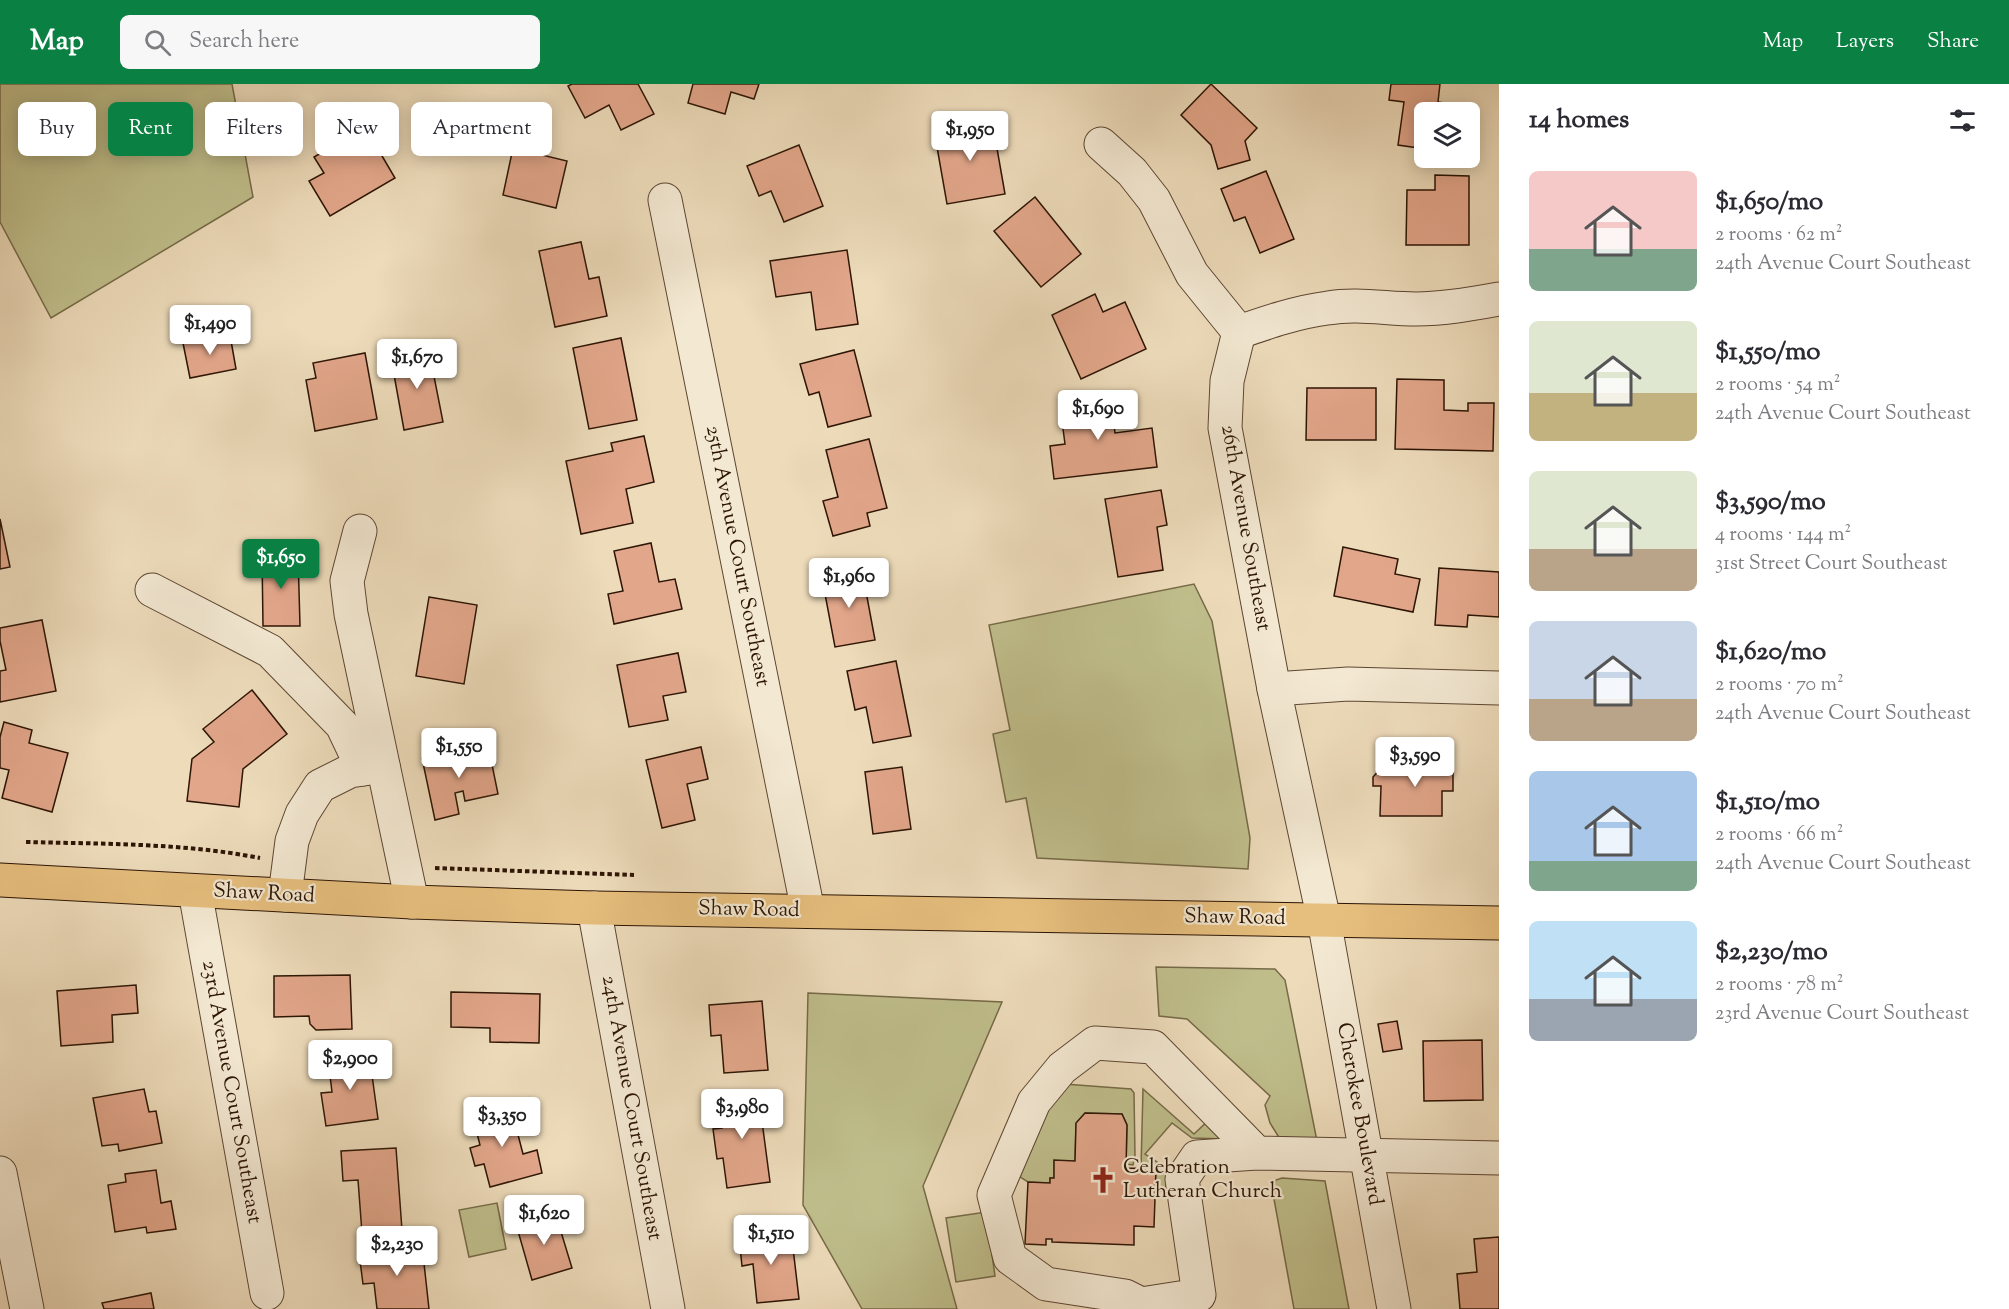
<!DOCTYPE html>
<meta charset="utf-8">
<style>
body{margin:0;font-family:"Sorts Mill Goudy",serif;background:#f7f7f7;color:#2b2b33;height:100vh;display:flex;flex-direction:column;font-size:22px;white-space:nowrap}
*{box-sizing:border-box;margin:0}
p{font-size:20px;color:#7c7c81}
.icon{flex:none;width:33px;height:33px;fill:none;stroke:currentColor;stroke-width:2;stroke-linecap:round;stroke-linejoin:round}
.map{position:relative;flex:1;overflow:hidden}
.details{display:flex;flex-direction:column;background:#fff;width:510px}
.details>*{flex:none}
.banner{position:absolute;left:18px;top:18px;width:570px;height:54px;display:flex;gap:12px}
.fabs{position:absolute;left:1414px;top:18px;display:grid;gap:12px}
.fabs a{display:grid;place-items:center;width:66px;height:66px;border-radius:9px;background:#fff;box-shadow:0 3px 15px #0003;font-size:30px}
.price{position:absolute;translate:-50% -51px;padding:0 14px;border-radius:6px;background:#fff;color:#222;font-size:20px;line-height:39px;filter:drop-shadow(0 2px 3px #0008)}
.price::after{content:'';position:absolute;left:50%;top:36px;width:18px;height:14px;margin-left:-9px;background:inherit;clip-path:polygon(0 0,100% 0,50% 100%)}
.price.on{background:#0b8043;color:#fff}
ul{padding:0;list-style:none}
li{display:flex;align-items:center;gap:18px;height:150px;padding:0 30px}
li span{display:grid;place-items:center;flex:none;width:168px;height:120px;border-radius:9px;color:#555}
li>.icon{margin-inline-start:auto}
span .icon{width:72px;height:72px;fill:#fffc;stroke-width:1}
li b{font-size:26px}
h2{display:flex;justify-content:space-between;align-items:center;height:72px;padding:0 30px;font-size:26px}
.tag{padding:0 21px;border-radius:9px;background:#fff;box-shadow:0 3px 15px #0003;font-size:21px;line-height:54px}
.tag.on{background:#0b8043;color:#fff}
header{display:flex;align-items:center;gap:36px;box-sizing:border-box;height:84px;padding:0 30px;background:#0b8043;color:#fff}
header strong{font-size:28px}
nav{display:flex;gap:33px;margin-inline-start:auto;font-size:21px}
.search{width:420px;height:54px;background:#f7f7f7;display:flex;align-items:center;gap:15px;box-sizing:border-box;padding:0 21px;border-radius:9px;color:#7c7c81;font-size:22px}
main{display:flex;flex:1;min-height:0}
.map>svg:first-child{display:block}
.green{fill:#bfbe8b;stroke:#766a48;stroke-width:1.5}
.building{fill:#e2a68a;stroke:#2d1505;stroke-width:1.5}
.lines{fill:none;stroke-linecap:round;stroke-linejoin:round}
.minor-casing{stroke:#5d4632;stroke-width:35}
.major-casing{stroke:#2d1505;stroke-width:35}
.path{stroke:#2d1505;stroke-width:4;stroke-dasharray:4.5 3;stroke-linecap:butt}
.minor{stroke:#f3e8d2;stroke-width:33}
.major{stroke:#e6be7d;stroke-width:33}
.labels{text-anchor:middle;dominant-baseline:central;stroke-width:4.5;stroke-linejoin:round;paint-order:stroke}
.street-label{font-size:21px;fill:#2d1505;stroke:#f3e8d2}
.poi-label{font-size:21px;fill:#2d1505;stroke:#f3e8d2;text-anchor:start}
</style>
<header>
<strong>Map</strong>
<div class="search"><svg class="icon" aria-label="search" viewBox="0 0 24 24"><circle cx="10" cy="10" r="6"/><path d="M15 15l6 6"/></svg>Search here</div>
<nav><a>Map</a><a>Layers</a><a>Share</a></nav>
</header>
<main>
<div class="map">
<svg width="1499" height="1225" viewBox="0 0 1499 1225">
<rect width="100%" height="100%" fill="#eddbba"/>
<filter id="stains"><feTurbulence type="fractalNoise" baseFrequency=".00333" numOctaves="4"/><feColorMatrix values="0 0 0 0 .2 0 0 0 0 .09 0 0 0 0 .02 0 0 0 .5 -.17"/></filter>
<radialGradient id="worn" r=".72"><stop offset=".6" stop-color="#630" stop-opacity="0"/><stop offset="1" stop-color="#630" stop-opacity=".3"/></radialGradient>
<!-- green -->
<g class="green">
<polygon points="0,0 232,0 253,113 51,234 0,138"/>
<polygon points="1194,500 1212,537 1250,754 1248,785 1037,774 1026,714 1006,718 993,650 1010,646 989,541"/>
<polygon points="1156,883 1275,885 1285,896 1318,1062 1280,1055 1270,1039 1265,1021 1270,1012 1187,935 1159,932"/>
<polygon points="808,909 1002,918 923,1102 957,1225 862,1225 803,1121"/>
<polygon points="1064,1000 1131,1005 1134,1009 1135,1072 1133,1081 1126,1080 1127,1041 1122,1030 1085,1029 1076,1040 1075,1077 1054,1077 1054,1094 1050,1094 1050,1099 1028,1098 1020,1093 1043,1019"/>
<polygon points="1143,1005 1194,1050 1211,1034 1225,1055 1192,1054 1172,1039 1145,1070 1166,1084 1166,1107 1155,1107 1141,1085"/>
<polygon points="1282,1094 1325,1097 1349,1225 1294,1225 1272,1104 1276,1096"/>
<polygon points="497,1119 506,1165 469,1173 459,1126"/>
<polygon points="986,1128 995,1192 956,1198 946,1134"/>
</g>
<!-- building -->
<g class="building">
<polygon points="572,0 638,0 654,30 621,46 609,21 585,34 568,2"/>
<polygon points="693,0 759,0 754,15 731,8 725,30 688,19"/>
<polygon points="1211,0 1257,44 1245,57 1250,76 1218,85 1211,61 1181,31"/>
<polygon points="1391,0 1440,0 1438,18 1456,21 1464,28 1425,28 1425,65 1398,61 1404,18 1389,16"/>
<polygon points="992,36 1005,110 947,120 934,46"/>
<polygon points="365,43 395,94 330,132 309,97 324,89 314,73"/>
<polygon points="799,61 823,122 784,138 771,107 759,112 747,82"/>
<polygon points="513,64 567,77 556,124 503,111"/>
<polygon points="1266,87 1294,155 1260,169 1245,133 1234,137 1221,105"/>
<polygon points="1435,91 1469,92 1469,161 1406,161 1407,106 1435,106"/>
<polygon points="1035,113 1081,170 1041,203 994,147"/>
<polygon points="581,158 589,195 599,193 607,232 555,243 539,167"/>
<polygon points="847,166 858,240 816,246 811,208 776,213 770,177"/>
<polygon points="1095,210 1103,228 1125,218 1146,265 1081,295 1052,231"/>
<polygon points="230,251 236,285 190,294 183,259"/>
<polygon points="621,254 637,336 589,345 573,264"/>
<polygon points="854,266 871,332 828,343 819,308 809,311 800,280"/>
<polygon points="429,267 443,338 404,346 391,274"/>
<polygon points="365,269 377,335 315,347 306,296 316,294 313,279"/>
<polygon points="1397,295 1444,296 1444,326 1468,327 1468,319 1494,319 1493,367 1395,365"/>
<polygon points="1307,304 1376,304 1376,356 1306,356"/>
<polygon points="1110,308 1115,349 1152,344 1157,383 1054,395 1050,362 1065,360 1059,314"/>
<polygon points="644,352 654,398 626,405 633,439 581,450 566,377 613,367 611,359"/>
<polygon points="869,355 887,424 867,429 870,442 833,452 823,417 838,413 826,366"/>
<polygon points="1161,406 1167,441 1157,443 1163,486 1118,493 1105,415"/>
<polygon points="0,435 10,483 0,485"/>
<polygon points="651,459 659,498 675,495 682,525 614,540 608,510 623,507 614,467"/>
<polygon points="1343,463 1398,475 1395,490 1420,495 1413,528 1334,512"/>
<polygon points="298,470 300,542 263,542 262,471"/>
<polygon points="1439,484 1499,488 1499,533 1468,531 1467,543 1435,541"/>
<polygon points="862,486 875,556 835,563 822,494"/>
<polygon points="429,513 477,521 464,600 416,592"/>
<polygon points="42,536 56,607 0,618 0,587 6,586 0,557 0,544"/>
<polygon points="678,569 686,608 663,612 668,636 629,643 617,581"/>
<polygon points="896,577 911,652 873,659 866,623 855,626 847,587"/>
<polygon points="252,606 287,650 243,685 239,723 187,717 192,675 214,658 203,645"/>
<polygon points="4,638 32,646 29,659 68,669 52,728 2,714 9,686 0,684 0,653"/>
<polygon points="488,661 498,710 465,717 463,707 455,709 459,730 435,736 422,674"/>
<polygon points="701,663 708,695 687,700 695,736 662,744 646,676"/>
<polygon points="1418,675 1453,675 1453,707 1442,707 1442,732 1380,732 1381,702 1373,702 1373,693 1383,682 1400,681 1407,689 1418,689"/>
<polygon points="902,683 911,745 873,750 865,688"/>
<polygon points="350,891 352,945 316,946 310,940 309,932 274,933 274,892"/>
<polygon points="136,901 138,929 112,931 113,958 61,962 57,907"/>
<polygon points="451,908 540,910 539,959 490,958 490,944 451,943"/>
<polygon points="762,917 768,986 724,989 721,951 711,952 709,921"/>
<polygon points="1397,937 1402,965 1383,968 1378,940"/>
<polygon points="1482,956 1483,1016 1424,1017 1423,957"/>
<polygon points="369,969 378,1035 326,1042 321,1009 332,1008 328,975"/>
<polygon points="144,1005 149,1028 156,1027 162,1059 119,1067 118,1060 102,1062 93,1014"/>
<polygon points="758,1007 770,1098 727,1104 723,1074 717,1075 713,1045 722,1044 718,1012"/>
<polygon points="510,1020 523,1070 537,1066 542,1089 490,1103 484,1080 475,1082 470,1064 480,1061 472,1030"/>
<polygon points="1085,1029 1122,1030 1127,1041 1126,1084 1156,1085 1154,1143 1134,1142 1134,1161 1052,1158 1052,1155 1046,1155 1046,1161 1025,1160 1028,1098 1050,1099 1050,1094 1054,1094 1054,1076 1075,1077 1076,1039"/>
<polygon points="396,1064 402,1146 362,1149 358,1096 343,1097 341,1067"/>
<polygon points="156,1086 161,1119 171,1117 176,1145 147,1149 146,1143 115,1148 108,1101 126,1098 125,1090"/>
<polygon points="555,1128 572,1184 532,1196 516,1140"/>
<polygon points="791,1147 799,1215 757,1219 753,1180 742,1182 739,1153"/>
<polygon points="1499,1153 1499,1225 1460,1225 1457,1190 1477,1188 1474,1155"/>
<polygon points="422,1161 429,1225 377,1225 374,1199 363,1200 359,1169"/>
<polygon points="151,1209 154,1225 104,1225 102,1219"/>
</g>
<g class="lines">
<defs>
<g id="minor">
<polyline points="1101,60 1132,88 1154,116 1192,190 1239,248 1227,297 1225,344 1274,605 1324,836 1394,1225"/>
<polyline points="665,116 808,827"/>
<path d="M1239 248C1268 238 1297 228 1328 224 1357 219 1387 225 1416 225 1444 225 1472 220 1499 215"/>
<polyline points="360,447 347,497 351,530 412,818"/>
<polyline points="152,506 270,567 342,641 363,685"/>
<polyline points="1274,605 1348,600 1499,604"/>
<polyline points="195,807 267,1209"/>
<polyline points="285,811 292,757 302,730 320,702 350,687 383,682"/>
<polyline points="594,824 668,1225"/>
<polyline points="1257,1069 1197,1073 1182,1095 1199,1211 1141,1220 1125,1212 1046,1200 1010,1174 994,1111 1034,1018 1062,984 1095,959 1153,963 1257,1069 1499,1074"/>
<polyline points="0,1089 27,1225"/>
</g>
<polyline id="major" points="0,796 412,818 594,824 1499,839"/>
</defs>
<!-- minor casing -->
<use href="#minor" class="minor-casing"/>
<!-- major casing -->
<use href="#major" class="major-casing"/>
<!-- path -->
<g class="path">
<path d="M26 758C103 760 184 759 260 774"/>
<polyline points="435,784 634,791"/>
</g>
<!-- minor -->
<use href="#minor" class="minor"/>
<!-- major -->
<use href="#major" class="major"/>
</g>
<!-- icons -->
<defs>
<symbol id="church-bare" viewBox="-9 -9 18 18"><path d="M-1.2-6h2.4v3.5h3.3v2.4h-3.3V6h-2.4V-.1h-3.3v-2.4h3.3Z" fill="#8f2418" stroke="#f3e8d2" stroke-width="2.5" paint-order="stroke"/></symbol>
</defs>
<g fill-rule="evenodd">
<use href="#church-bare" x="1084" y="1077" width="38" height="38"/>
</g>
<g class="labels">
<!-- street labels -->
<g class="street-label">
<text transform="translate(1245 444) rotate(80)">26th Avenue Southeast</text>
<text transform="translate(737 472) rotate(79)">25th Avenue Court Southeast</text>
<text transform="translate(264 810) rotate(3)">Shaw Road</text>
<text transform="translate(749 826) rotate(1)">Shaw Road</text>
<text transform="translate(1235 834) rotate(1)">Shaw Road</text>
<text transform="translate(231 1008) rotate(80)">23rd Avenue Court Southeast</text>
<text transform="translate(631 1024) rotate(80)">24th Avenue Court Southeast</text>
<text transform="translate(1359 1030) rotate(80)">Cherokee Boulevard</text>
</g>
<!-- poi labels -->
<g class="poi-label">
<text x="1123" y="1084">Celebration<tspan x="1123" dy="24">Lutheran Church</tspan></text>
</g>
</g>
<rect width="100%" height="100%" filter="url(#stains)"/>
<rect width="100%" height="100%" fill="url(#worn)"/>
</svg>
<div class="fabs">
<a><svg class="icon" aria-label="layers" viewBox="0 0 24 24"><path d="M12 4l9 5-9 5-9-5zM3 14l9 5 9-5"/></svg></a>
</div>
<b class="price" style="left:970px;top:78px">$1,950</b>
<b class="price" style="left:210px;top:272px">$1,490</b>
<b class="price" style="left:417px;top:306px">$1,670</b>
<b class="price" style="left:1098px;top:357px">$1,690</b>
<b class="price on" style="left:281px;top:506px">$1,650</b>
<b class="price" style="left:849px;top:525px">$1,960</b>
<b class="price" style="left:459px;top:695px">$1,550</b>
<b class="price" style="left:1415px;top:704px">$3,590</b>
<b class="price" style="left:350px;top:1007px">$2,900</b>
<b class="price" style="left:742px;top:1056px">$3,980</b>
<b class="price" style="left:502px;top:1064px">$3,350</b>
<b class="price" style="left:544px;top:1162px">$1,620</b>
<b class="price" style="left:771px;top:1182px">$1,510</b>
<b class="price" style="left:397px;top:1193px">$2,230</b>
<div class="banner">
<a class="tag">Buy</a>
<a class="tag on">Rent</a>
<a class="tag">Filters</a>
<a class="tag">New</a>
<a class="tag">Apartment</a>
</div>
</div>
<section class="details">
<h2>14 homes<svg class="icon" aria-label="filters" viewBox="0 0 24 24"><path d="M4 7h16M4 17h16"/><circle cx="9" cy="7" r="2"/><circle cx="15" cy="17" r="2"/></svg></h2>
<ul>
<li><span style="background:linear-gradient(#f6c9c9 65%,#7fa58c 0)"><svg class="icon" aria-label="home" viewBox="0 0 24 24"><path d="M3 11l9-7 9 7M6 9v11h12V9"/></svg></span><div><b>$1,650/mo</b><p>2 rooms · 62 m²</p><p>24th Avenue Court Southeast</p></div></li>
<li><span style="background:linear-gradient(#dfe7d0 60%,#c2b280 0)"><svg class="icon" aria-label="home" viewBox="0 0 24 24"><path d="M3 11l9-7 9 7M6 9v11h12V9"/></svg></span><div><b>$1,550/mo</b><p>2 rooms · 54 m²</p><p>24th Avenue Court Southeast</p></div></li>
<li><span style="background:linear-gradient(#dfe7d0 65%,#b9a48a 0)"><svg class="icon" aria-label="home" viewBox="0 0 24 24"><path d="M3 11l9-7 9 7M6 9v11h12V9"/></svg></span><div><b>$3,590/mo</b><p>4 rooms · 144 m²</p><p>31st Street Court Southeast</p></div></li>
<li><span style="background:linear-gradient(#c9d6e8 65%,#b9a48a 0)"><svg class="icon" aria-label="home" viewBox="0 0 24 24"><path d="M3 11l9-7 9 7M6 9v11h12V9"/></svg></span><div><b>$1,620/mo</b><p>2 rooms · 70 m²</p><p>24th Avenue Court Southeast</p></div></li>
<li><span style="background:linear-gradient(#a9c7e8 75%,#7fa58c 0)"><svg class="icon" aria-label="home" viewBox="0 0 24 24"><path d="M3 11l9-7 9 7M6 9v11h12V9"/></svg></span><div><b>$1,510/mo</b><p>2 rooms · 66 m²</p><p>24th Avenue Court Southeast</p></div></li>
<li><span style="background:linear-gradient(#bfe0f5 65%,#9aa5b1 0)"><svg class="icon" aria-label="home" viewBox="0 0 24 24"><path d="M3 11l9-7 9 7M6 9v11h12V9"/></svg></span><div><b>$2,230/mo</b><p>2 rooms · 78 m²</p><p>23rd Avenue Court Southeast</p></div></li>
</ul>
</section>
</main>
